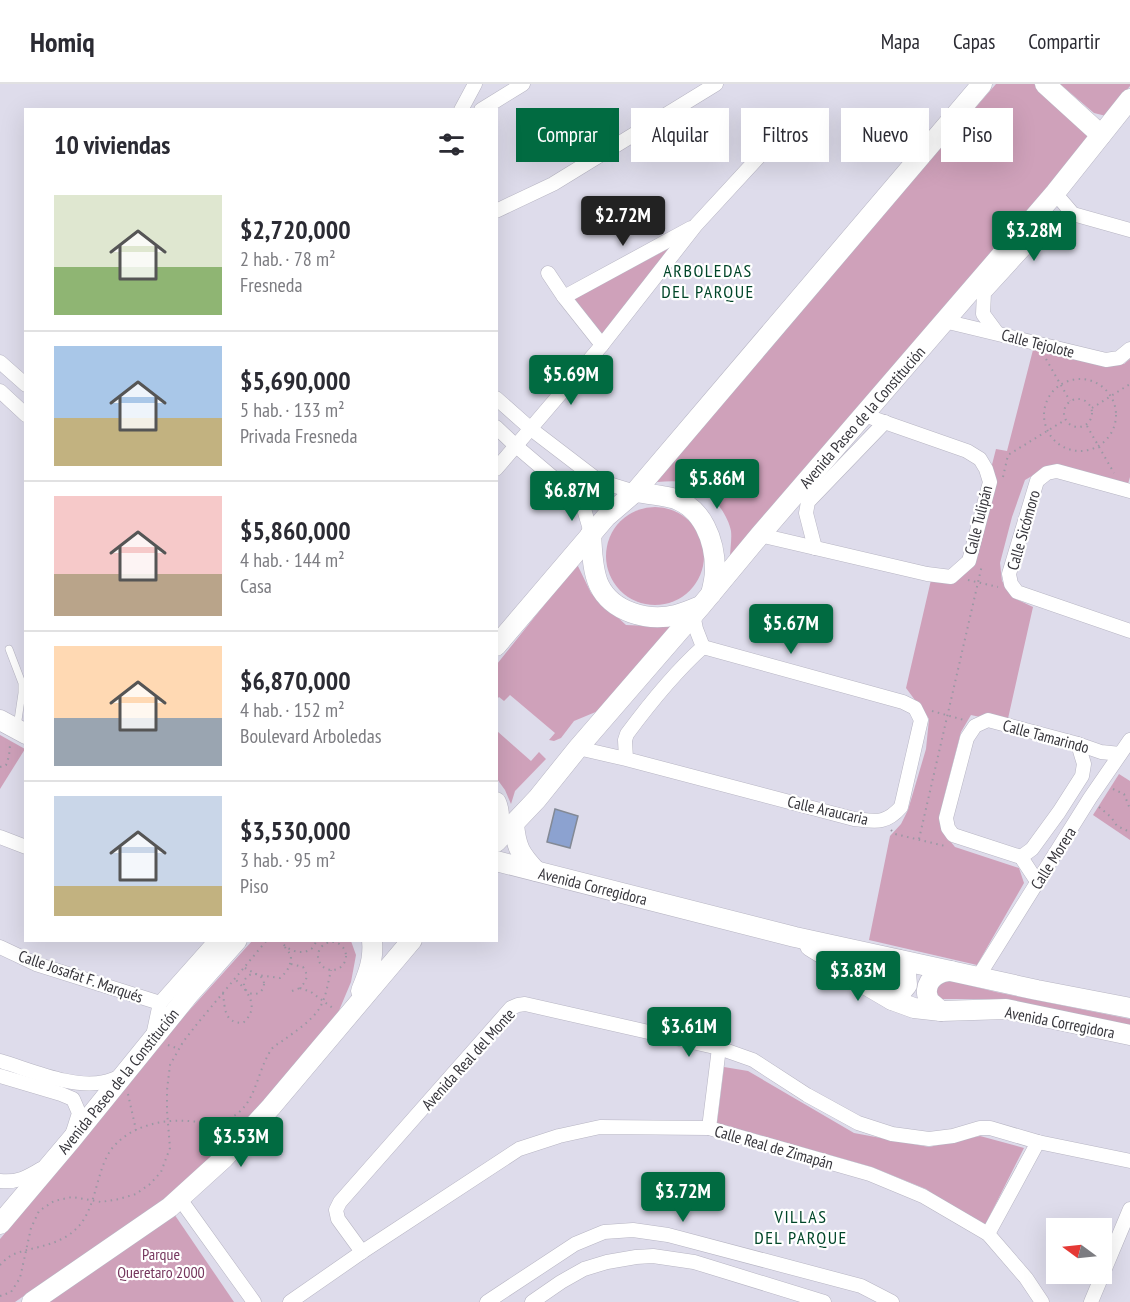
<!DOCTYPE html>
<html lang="es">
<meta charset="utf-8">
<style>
body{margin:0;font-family:"PT Sans Narrow",sans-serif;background:#f2f2f3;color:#2b2b33;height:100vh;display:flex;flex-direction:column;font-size:22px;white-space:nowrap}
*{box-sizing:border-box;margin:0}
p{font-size:20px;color:#7c7c81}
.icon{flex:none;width:33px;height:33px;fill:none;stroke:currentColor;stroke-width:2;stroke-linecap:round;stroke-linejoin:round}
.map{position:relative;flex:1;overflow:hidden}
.details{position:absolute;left:24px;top:24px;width:474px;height:834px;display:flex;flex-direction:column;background:#fff;border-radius:0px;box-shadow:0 6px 24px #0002}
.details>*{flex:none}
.guide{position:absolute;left:516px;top:24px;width:524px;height:54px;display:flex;gap:12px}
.needle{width:39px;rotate:285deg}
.fabs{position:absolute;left:1046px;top:1134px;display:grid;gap:12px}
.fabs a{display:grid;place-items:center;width:66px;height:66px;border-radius:0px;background:#fff;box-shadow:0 6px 24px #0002;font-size:30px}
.price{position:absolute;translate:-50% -51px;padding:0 14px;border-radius:6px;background:#016b41;color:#fff;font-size:20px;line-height:39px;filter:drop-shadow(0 2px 3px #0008)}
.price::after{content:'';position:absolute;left:50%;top:36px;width:18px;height:14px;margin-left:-9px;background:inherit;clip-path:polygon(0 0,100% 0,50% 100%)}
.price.on{background:#222;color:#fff}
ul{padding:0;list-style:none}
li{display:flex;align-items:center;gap:18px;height:150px;padding:0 30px}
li+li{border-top:2px solid #e1e1e2}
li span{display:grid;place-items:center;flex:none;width:168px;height:120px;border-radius:0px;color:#555}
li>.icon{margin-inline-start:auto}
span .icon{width:72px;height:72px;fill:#fffc;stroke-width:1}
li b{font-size:26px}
h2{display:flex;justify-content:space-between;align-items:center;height:72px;padding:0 30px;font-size:26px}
.tag{padding:0 21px;border-radius:0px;background:#fff;box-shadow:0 6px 24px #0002;font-size:21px;line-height:54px}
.tag.on{background:#016b41;color:#fff}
header{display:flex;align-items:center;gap:36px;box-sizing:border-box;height:84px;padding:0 30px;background:#fff;border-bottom:2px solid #e1e1e2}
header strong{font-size:28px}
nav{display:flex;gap:33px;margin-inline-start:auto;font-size:21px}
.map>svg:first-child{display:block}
.green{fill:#cfa1ba}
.building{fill:#8ca2d0;stroke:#838995;stroke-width:1.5}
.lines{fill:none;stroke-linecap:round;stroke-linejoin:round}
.lane-casing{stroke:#b7b5c3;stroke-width:8}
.street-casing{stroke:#b7b5c3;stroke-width:15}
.secondary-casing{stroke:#b7b5c3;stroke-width:21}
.path{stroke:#9a98a4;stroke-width:2;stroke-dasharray:1.5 4.5;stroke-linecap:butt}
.lane{stroke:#fff;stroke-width:7}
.street{stroke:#fff;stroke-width:14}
.secondary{stroke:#fff;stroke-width:20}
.labels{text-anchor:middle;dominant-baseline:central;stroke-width:4.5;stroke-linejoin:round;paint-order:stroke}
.street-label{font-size:16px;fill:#37363c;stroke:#fff}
.park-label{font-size:16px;fill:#76375e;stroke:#fff}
.neighbourhood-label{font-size:18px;letter-spacing:1.5px;fill:#014629;stroke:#fff}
</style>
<header>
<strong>Homiq</strong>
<nav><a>Mapa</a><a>Capas</a><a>Compartir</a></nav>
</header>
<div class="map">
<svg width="1130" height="1218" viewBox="0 0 1130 1218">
<rect width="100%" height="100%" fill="#dedceb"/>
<!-- green -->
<g class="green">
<path d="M996 0H1034L1093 51 730 475C730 466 732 455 731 447 728 430 710 407 694 401 683 396 669 397 657 398L653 395Z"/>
<polygon points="1060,0 1130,0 1130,2 1106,32 1094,29"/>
<polygon points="681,158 603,252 573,215"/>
<polygon points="1034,262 1079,275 1124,280 1130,275 1130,393 1128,400 1042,386 1025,396 1012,433 1000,479 1002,497 1014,514 1033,523 1007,639 971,631 961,648 943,717 941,746 955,763 1019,784 1024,799 977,881 869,856 890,752 901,740 908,726 926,665 929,635 906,604 931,496 967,479 996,365 1007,367"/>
<circle cx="655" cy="472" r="49"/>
<polygon points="577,480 591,509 626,541 673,543 598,627 574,637 561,654 554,657 549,656 555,649 510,611 504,617 499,613 497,615 497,580"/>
<polygon points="497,647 531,677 539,668 546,675 515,707 511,720 505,706 497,695"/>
<polygon points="0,651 25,665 0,705"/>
<polygon points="1119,690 1130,697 1130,756 1093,731"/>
<polygon points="252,857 351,857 356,871 351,898 338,929 219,1069 164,1116 15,1218 0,1218 0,1155 79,1062 159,960"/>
<path d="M815 862C841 868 883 874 903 892L896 908Z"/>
<polygon points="944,895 996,908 1130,935 1130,945 994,915 936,915 934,901"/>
<polygon points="724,983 748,987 854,1049 929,1063 980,1052 1024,1064 983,1145 926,1105 872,1083 717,1039"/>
<polygon points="170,1124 234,1218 48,1218"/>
</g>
<!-- building -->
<polygon class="building" points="555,725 578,732 570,764 547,758"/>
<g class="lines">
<defs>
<polyline id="lane" points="9,565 22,599 22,609 17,643"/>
<g id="street">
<polyline points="461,26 475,0"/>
<polyline points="481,26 523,0"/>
<polyline points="1055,109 1073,130 1130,146"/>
<polyline points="496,127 553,100 716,0"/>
<polyline points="548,189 564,213 602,261"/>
<polyline points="564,213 691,144"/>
<polyline points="944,237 1106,276 1119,274 1130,265"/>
<polyline points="997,249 983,230 984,209 1048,139 1073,130"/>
<polyline points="0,278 26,301"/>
<polyline points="0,307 26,331"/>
<polyline points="496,314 531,345 599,397 635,408"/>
<polyline points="496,343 516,362 582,418 591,449"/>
<polyline points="496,385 602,261 696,141 791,38"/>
<polyline points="1130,407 1057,387 1047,389 1037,397 1009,490 1011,500 1017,508 1130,547"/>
<polyline points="760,451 927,490 951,493 969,477 990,398 986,385 980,375 967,367 864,331"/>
<polyline points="815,464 806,429 808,418 885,338"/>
<polyline points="693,530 696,545 703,563"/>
<path d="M578 664 626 675 854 735C875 737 885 741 901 723L921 636 915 624 903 618 703 563C674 589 650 619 627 650L625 656 626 675"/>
<polyline points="0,753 26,763"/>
<polyline points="1021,773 1032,765 1059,728 1082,692 1084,680 1078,660"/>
<polyline points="1038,799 1021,773 953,751 948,744 946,734 967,654 975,642 988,636 1078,660 1101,668 1120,670"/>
<polyline points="0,863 36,880 160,919"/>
<polyline points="978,893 1090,714 1130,656"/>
<polyline points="153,952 160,919 216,856"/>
<path d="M0 977C31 986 73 1005 104 998 110 997 116 994 122 992"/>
<polyline points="0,992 61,1010 73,1015 79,1029 73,1048"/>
<polyline points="709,1044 719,964"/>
<path d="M0 1097C17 1099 28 1093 41 1085"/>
<polyline points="180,1115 254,1218"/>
<polyline points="988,1150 1038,1058"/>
<polyline points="362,1168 338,1135 336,1126 340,1118 511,924 518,921 525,920 719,964 753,976 807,1011 858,1039 892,1050 929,1055 953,1052 980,1044 990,1044 1038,1058 1130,1077"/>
<polyline points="290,1218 362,1168 519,1065 559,1052 600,1043 709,1044 870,1090 923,1112 988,1150 1026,1194 1042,1218"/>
<polyline points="487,1218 575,1160 604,1148 633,1146 668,1151 861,1202 892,1218"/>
<polyline points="532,1218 561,1198 584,1185 607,1178 636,1173 653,1172 694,1178 824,1218"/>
<polyline points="1091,1218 1130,1125"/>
</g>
<g id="secondary">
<polyline points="1045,0 1101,51"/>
<path d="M635 408C647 410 660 411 672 414 703 423 715 457 715 486 715 494 713 502 711 510"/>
<path d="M591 449C592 465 592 486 599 501 612 528 648 538 676 531 684 529 691 526 698 523"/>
<polyline points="496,562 606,433 635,408 982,0"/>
<polyline points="0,636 26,650"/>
<path d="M496 718C500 727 500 739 496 749"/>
<path d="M514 740C516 763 520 770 536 787"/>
<polyline points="496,758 537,715 578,664 701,522 760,451 1055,109 1130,15"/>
<polyline points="496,777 795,853 1037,906 1130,924"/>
<polyline points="810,862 831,875 863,899 892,916 914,924 941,927 1006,925 1130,951"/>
<path d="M361 907C368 890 374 876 372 856"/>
<polyline points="892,916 898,912 907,901 906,888 899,876"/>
<path d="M941 927 929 917C928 913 926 909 927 906 928 894 940 887 951 887"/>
<polyline points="0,1140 71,1056 190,909 237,856"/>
<polyline points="32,1218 170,1123 224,1074 271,1023 412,856"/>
</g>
</defs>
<!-- lane casing -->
<use href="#lane" class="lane-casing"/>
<!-- street casing -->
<use href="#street" class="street-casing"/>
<!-- secondary casing -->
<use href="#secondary" class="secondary-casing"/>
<!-- path -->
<g class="path">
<polyline points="1046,275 1070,317"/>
<circle cx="1080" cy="331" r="36"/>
<circle cx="1078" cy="329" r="14"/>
<polyline points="1092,324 1130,300"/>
<polyline points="1087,342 1114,389"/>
<polyline points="1003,393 1008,371 1065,336"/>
<polyline points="968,496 998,503"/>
<polyline points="932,627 964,636"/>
<polyline points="0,683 6,681 9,672 10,661"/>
<polyline points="1113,705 1124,710 1130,725"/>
<polyline points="1099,723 1111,733 1117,742 1130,748"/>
<polyline points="891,746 895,750 945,762"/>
<polyline points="919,755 982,481"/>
<path d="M280 856C286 866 301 872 311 865 313 864 316 858 317 856"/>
<circle cx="332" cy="872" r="14"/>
<path d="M291 880 303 883C309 892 307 896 300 904L311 908 334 925"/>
<path d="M245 884 258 891 280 894C288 887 291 881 291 871L284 862"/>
<circle cx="254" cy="900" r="10"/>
<polyline points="292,907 300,904"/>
<path d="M223 909C225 925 224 939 243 939 260 924 249 908 236 896"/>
<polyline points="168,961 179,965"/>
<polyline points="128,1010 136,1046"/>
<path d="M0 1181C4 1177 9 1172 14 1170 36 1162 59 1162 77 1144 99 1122 95 1079 117 1059 135 1041 165 1035 189 1037 201 1038 213 1040 225 1036 257 1025 255 990 271 966 274 961 280 959 285 955 295 948 312 936 319 925 326 914 328 899 331 886"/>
<polyline points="0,1212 11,1208 20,1194 31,1144 39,1127 54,1117 72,1113 101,1118 119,1115 136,1110 150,1100 161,1088 170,1064 167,1027 167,1006 170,981 183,958 197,940 267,856"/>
</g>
<!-- lane -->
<use href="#lane" class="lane"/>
<!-- street -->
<use href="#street" class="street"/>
<!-- secondary -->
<use href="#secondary" class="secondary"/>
</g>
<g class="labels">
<!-- street labels -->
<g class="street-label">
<text transform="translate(1038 259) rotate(14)">Calle Tejolote</text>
<text transform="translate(862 333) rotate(-49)">Avenida Paseo de la Constitución</text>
<text transform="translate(978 436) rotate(-76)">Calle Tulipán</text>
<text transform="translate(1023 446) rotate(-74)">Calle Sicómoro</text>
<text transform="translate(1046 652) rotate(15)">Calle Tamarindo</text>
<text transform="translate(828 726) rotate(13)">Calle Araucaria</text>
<text transform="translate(1053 774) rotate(-58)">Calle Morera</text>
<text transform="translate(593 802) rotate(14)">Avenida Corregidora</text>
<text transform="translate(81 892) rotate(19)">Calle Josafat F. Marqués</text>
<text transform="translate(1060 938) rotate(11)">Avenida Corregidora</text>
<text transform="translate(468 975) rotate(-48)">Avenida Real del Monte</text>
<text transform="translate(118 997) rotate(-51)">Avenida Paseo de la Constitución</text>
<text transform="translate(774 1063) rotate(16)">Calle Real de Zimapán</text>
</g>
<!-- park labels -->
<g class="park-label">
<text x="161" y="1170">Parque<tspan x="161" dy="18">Queretaro 2000</tspan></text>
</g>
<!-- neighbourhood labels -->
<g class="neighbourhood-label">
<text x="708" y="186">ARBOLEDAS<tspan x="708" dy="21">DEL PARQUE</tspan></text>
<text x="801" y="1132">VILLAS<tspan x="801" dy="21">DEL PARQUE</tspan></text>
</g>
</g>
</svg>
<div class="fabs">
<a><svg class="needle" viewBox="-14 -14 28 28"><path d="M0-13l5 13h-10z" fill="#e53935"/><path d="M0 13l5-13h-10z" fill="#7c7c81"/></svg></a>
</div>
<b class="price on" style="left:623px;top:163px">$2.72M</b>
<b class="price" style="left:1034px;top:178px">$3.28M</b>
<b class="price" style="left:571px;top:322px">$5.69M</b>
<b class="price" style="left:717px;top:426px">$5.86M</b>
<b class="price" style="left:572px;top:438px">$6.87M</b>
<b class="price" style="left:791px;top:571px">$5.67M</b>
<b class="price" style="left:858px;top:918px">$3.83M</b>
<b class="price" style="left:689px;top:974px">$3.61M</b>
<b class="price" style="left:241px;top:1084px">$3.53M</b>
<b class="price" style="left:683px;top:1139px">$3.72M</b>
<div class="guide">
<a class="tag on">Comprar</a>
<a class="tag">Alquilar</a>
<a class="tag">Filtros</a>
<a class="tag">Nuevo</a>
<a class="tag">Piso</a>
</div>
<section class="details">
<h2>10 viviendas<svg class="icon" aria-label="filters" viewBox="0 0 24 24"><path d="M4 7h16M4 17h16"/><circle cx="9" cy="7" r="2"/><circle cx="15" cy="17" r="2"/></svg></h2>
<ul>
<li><span style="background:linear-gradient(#dfe7d0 60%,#8fb573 0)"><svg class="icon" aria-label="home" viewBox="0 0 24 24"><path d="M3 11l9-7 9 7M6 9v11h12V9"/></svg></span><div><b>$2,720,000</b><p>2 hab. · 78 m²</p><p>Fresneda</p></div></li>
<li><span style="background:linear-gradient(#a9c7e8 60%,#c2b280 0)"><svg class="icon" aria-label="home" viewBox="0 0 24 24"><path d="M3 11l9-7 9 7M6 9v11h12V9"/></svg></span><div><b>$5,690,000</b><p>5 hab. · 133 m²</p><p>Privada Fresneda</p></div></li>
<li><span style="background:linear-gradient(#f6c9c9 65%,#b9a48a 0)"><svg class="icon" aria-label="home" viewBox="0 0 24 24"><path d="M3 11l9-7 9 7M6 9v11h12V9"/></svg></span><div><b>$5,860,000</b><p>4 hab. · 144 m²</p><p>Casa</p></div></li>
<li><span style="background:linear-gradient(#ffd9b3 60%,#9aa5b1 0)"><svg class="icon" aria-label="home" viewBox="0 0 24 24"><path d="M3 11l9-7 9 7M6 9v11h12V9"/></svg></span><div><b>$6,870,000</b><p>4 hab. · 152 m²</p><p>Boulevard Arboledas</p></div></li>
<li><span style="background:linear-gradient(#c9d6e8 75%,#c2b280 0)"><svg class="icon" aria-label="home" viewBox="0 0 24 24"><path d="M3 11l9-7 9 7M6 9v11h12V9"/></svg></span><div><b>$3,530,000</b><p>3 hab. · 95 m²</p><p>Piso</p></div></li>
</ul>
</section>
</div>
